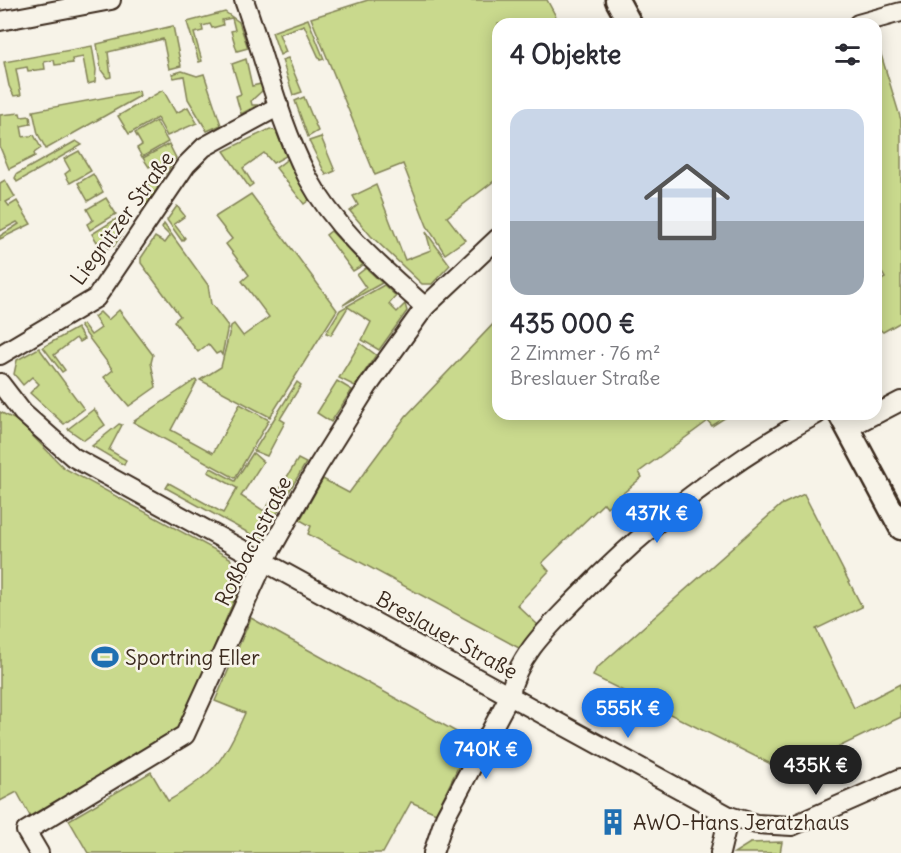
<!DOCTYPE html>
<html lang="de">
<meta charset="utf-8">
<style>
body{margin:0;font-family:Delius,sans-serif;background:#f7f7f7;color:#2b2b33;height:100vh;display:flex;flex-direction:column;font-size:22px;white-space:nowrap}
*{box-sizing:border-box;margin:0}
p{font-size:20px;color:#7c7c81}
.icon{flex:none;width:33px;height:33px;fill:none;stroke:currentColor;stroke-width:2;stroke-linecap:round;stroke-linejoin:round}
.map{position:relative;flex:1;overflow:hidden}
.side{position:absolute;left:492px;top:18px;width:390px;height:402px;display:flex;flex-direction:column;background:#fff;border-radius:18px;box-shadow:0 3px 15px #0003}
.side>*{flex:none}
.price{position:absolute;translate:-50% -51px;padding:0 14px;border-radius:21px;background:#1a73e8;color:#fff;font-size:20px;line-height:39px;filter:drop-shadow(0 2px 3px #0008)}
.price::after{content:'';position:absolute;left:50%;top:36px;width:18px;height:14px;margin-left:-9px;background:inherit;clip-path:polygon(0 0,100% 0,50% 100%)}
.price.selected{background:#222;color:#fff}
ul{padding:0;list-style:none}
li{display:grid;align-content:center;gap:12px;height:318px;padding:0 18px}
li+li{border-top:2px solid #e1e1e2}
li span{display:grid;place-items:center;height:186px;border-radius:18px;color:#555}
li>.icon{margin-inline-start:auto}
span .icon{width:108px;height:108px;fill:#fffc;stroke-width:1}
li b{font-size:26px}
h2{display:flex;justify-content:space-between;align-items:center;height:72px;padding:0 18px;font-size:26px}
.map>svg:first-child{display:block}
.green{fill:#c9d98d;stroke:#828256;stroke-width:1.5}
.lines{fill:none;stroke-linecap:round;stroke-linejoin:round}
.minor-casing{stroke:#3b2a1e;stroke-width:22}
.tertiary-casing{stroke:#3b2a1e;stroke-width:27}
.minor{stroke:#f7f3e8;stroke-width:18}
.tertiary{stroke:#f7f3e8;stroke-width:22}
.labels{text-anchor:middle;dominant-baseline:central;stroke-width:5;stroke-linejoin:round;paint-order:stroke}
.street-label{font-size:21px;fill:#3b2a1e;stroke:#f7f3e8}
.poi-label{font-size:21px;fill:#3b2a1e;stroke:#f7f3e8;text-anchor:start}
</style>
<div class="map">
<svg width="901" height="853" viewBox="0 0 901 853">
<rect width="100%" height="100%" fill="#f7f3e8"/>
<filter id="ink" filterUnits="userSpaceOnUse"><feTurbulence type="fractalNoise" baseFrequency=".0167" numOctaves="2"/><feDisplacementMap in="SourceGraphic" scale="12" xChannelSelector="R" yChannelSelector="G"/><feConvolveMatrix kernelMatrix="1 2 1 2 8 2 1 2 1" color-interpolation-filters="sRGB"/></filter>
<g filter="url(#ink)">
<!-- green -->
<g class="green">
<polygon points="368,0 547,0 560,24 498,24 498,178 447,217 465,240 445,254 427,226 403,164 375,175 311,18"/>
<polygon points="225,12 239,22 248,48 237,51 231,31 235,30 232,18 222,20 223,25 212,28 210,24 202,26 203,31 194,33 202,61 199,62 187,22"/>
<polygon points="308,19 324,59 320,60 304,25 279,34 286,52 280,55 272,32"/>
<polygon points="173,26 181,66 169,69 163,39 108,52 111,77 107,78 101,70 97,44"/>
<polygon points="92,46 96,70 95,82 88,84 83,57 72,59 73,63 55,65 54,60 44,62 45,69 28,71 27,67 16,69 21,95 14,96 9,86 4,62"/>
<polygon points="879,48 901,120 901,322 883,332 876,326 876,283 885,278 876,262 876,49"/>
<polygon points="288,58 302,92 293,95 282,60"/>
<polygon points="246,59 252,86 261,84 263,90 251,101 252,105 258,105 241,114 236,96 241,94 232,64"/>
<polygon points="182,71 197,76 204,74 221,125 207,131 188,99 184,76 174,78 172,74"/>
<polygon points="163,90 176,113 188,107 197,123 167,136 157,118 129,134 118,116"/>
<polygon points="139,91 140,96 46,149 38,134 33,111"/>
<polygon points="304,97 318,131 308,137 295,101"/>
<polygon points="20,113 21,117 30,116 31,124 21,126 23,137 34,135 41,148 34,153 35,156 9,169 0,147 0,115"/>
<polygon points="156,121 168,142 142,157 137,148 142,145 135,133"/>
<polygon points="270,129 276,131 286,156 273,163 264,153 243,168 253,184 249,187 224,151"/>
<polygon points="321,137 335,171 326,175 309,141"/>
<polygon points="76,141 82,145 17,182 15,178 17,174"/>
<polygon points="169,144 176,158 166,173 160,177 154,164 149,167 143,158"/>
<polygon points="79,151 91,171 70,183 65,174 70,170 64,159"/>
<polygon points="289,158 309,200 304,204 276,168"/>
<polygon points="93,174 103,192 88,201 78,183"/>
<polygon points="5,180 15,197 6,202 9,206 17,201 31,224 0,239 0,236 19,224 17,222 0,231 0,183"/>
<polygon points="154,181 158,188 146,206 138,191"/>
<polygon points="376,185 405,260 431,250 426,232 450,265 432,284 422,284 371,236 350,211 358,205 353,196"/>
<polygon points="251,194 337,310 270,417 200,380 221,367 231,326 234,324 243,336 269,317 242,281 249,275 226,244 232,239 215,217"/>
<polygon points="106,198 116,214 90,230 87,224 93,220 87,209"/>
<polygon points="177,206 185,216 174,224 185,238 182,241 167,220"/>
<polygon points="116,219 123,232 114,246 108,248 104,239 97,242 92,234"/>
<polygon points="164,224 208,285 211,304 228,326 222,355 220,352 216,354 208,344 198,352 174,321 180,316 141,263 141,258 155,237 165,243 170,236 162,228"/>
<polygon points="331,231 363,265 353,271 326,235"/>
<polygon points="366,268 382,283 343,305 366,288 357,275"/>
<polygon points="384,285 396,296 389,304 397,312 405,304 407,311 379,350 362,340 371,322 348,307 331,335 326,333 340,310"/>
<polygon points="119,310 153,355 151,363 156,387 129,406 104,377 113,370 80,326 83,324 91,335 101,328 94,317 100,312 108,320"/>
<polygon points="498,319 498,414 731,414 712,426 708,421 639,472 642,477 607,507 604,503 542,563 549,571 517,605 538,625 519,648 308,534 311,526 300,520 323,479 349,493 406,416"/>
<polygon points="77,328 84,339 79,342 76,338 54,355 65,370 62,372 43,347"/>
<polygon points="360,343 376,355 355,386 339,378"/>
<polygon points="39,348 84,409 64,424 30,393 39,384 32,377 23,385 14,374 17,360"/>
<polygon points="195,380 197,381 171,430 213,453 240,404 269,420 235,478 133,422"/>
<polygon points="337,381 352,390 331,422 317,413"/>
<polygon points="297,382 301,385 280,419 285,422 267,456 254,451"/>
<polygon points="94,409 105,425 84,440 68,429"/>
<polygon points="0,412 18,421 64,468 230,558 241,584 179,729 30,816 17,792 0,801"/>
<polygon points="119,424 122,425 109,450 126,460 124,465 92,446"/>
<polygon points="253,453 263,462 241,496 264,511 276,494 284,500 272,523 262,518 257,527 265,533 262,538 256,537 166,488 169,483 223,513 237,488 208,472 211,468 235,481"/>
<polygon points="298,459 306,463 287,495 279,490"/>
<polygon points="804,494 862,607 816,629 854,708 900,684 901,717 787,772 593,676 596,669 781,505"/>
<path d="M251 618 471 740 436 813 411 802 383 853H88L69 820 151 772 168 801C214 774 224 761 245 713L215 701Z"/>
<polygon points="782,842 780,853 734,853 750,843"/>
</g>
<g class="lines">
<defs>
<g id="minor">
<path d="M244 0C265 59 279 122 308 178 336 230 382 268 425 307"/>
<polyline points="0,21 111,0"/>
<polyline points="858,24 901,12"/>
<polyline points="0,355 96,298 186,165 204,147 279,106"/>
<polyline points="0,383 23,413 73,457 729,816 756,824 792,826 901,778"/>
<polyline points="876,414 901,401"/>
<polyline points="848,428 875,414"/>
<polyline points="39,853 26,831 185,735 265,560 318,466 368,386 425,307 498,238"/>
<path d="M433 853 445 817 510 695C516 657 550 626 576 599 648 524 726 463 817 414"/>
<polyline points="720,853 729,816"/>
</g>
<g id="tertiary">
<polyline points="617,0 630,24"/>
<polyline points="840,414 901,528"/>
</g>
</defs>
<!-- minor casing -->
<use href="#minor" class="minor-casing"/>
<!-- tertiary casing -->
<use href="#tertiary" class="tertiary-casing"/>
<!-- minor -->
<use href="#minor" class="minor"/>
<!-- tertiary -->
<use href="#tertiary" class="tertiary"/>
</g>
</g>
<!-- icons -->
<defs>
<symbol id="stadium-bare" viewBox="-9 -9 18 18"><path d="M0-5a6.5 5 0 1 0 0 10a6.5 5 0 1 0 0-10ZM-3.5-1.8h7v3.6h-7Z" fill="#1f6fb2" stroke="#f7f3e8" stroke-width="2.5" paint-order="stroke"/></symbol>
<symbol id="building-bare" viewBox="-9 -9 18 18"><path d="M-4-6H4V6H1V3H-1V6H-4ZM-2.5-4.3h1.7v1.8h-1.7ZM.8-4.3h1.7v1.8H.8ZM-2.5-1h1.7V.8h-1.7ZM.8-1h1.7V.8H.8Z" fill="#1f6fb2" stroke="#f7f3e8" stroke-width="2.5" paint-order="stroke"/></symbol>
</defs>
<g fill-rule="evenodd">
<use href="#stadium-bare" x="86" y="638" width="38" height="38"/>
<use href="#building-bare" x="594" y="803" width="38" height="38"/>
</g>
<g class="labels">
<!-- street labels -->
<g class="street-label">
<text transform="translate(122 218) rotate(-54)">Liegnitzer Straße</text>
<text transform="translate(253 541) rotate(-63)">Roßbachstraße</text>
<text transform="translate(447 635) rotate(29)">Breslauer Straße</text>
</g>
<!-- poi labels -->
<g class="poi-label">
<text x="125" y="657">Sportring Eller</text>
<text x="633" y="822">AWO-Hans Jeratzhaus</text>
</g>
</g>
</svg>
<b class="price" style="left:657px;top:544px">437K €</b>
<b class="price" style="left:628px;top:739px">555K €</b>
<b class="price" style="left:486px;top:780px">740K €</b>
<b class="price selected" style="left:816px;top:796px">435K €</b>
<section class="side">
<h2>4 Objekte<svg class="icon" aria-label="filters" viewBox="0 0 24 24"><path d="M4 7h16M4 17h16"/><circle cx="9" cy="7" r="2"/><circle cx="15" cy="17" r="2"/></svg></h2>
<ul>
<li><span style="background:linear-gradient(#c9d6e8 60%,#9aa5b1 0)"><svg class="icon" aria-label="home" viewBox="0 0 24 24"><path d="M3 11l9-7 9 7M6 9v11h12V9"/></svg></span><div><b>435 000 €</b><p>2 Zimmer · 76 m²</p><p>Breslauer Straße</p></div></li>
</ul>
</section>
</div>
